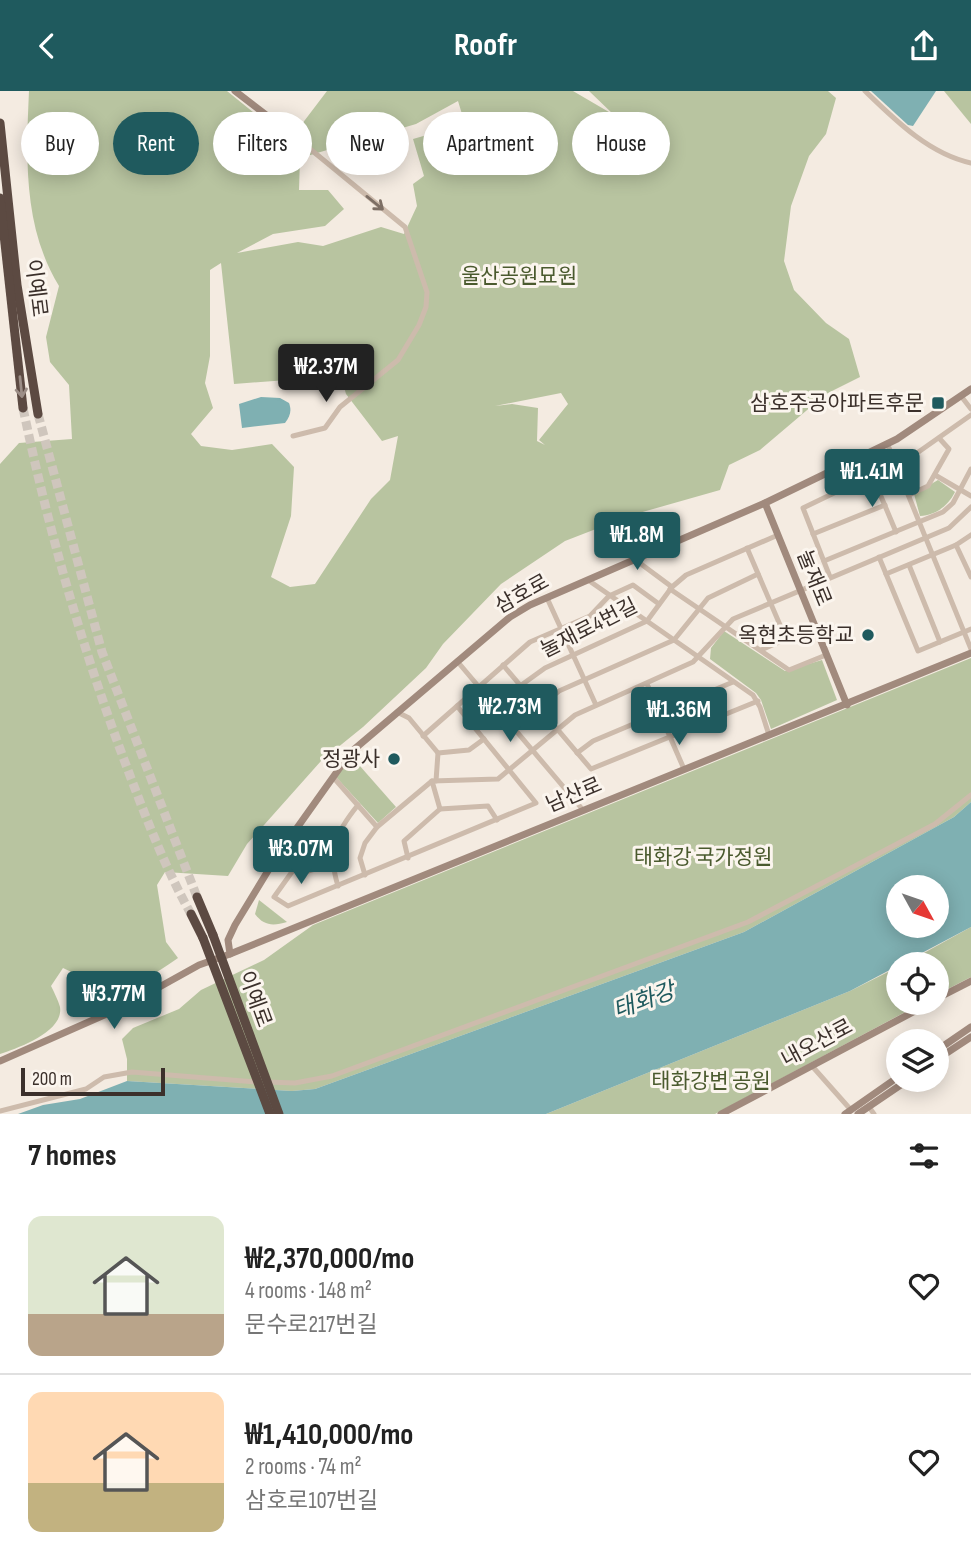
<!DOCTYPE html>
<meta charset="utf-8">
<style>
body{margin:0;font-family:"Sofia Sans Condensed","Noto Sans KR",sans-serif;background:#f2f2f2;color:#222;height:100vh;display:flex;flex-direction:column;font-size:26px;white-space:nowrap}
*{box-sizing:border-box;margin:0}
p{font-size:23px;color:#767676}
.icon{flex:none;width:38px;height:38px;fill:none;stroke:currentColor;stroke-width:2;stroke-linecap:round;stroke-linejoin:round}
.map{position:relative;height:1023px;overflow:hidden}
.details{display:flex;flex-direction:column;background:#fff;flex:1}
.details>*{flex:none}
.guide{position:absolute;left:21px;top:21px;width:929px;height:63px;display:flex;gap:14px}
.needle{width:46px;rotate:130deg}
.tools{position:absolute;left:886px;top:784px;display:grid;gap:14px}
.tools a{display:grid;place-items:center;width:63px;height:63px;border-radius:50%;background:#fff;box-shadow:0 4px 18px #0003;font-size:35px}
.scale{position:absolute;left:21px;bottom:18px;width:144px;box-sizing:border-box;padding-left:7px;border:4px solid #3b302b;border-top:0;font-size:19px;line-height:24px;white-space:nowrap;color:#3b302b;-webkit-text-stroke:5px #fbf5ee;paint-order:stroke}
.price{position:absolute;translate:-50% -60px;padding:0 16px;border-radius:7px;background:#1f5a5e;color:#fff;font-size:23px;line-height:46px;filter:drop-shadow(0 2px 4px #0008)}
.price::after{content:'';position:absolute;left:50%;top:42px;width:21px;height:16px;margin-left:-10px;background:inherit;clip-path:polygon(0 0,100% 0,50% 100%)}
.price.selected{background:#222;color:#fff}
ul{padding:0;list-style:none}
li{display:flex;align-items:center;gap:21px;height:175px;padding:0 28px}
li+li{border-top:2px solid #e0e0e0}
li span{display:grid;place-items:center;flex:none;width:196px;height:140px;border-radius:14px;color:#555}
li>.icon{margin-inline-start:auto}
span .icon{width:84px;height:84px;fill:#fffc;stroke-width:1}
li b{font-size:30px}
h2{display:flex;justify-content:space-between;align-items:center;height:84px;padding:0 28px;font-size:30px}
.pill{padding:0 24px;border-radius:32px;background:#fff;box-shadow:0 4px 18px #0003;font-size:24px;line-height:63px}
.pill.selected{background:#1f5a5e;color:#fff}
header{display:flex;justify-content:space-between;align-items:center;height:91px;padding:0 28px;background:#1f5a5e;color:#fff;font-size:32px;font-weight:700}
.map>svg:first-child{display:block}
.green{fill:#b8c4a0;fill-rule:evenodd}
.water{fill:#7fb0b2;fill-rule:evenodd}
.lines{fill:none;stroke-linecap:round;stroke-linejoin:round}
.highway-tunnel{stroke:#cfc6bd;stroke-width:9;stroke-dasharray:9 4.5;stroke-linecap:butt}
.street{stroke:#cdbbac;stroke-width:5}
.secondary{stroke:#a18a7d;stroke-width:7}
.highway{stroke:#5c4a42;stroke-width:9}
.highway-bridge{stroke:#5c4a42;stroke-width:9}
.oneway{stroke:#7d6f65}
.oneway2{stroke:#9c8e87}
.poi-dot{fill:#1f5a5e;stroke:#fbf5ee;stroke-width:2.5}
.labels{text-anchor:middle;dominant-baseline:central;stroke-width:6;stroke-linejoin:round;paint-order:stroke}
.park-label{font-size:21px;fill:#4a5a2e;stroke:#fbf5ee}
.street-label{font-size:21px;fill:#3b302b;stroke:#fbf5ee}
.poi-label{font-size:21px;fill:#3b302b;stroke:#fbf5ee;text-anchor:end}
.water-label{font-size:23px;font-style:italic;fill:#1f5a5e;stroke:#fbf5ee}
</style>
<header><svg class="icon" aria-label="back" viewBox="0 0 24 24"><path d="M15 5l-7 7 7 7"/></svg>Roofr<svg class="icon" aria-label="share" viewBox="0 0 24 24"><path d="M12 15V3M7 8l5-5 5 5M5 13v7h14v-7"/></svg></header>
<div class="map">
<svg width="971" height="1023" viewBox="0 0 971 1023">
<rect width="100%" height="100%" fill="#f4ebe1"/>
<!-- green -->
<g class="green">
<path d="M29 0H227L289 50 327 0H573L614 24 589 0H828L836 7 826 43 809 65 791 115 784 170 794 199 826 232 849 248 860 286 826 303 760 359 729 374 720 399 632 424 565 450 501 493 443 553 426 577 363 636 321 670 247 753 228 785 165 781 157 794 166 851 178 867C128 901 119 905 63 877L51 895C54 901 58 909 60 916 64 941 18 957 0 963V373L19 352 72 348 69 294 50 271 46 246 59 195C23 136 26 67 29 0ZM458 10 465 33 413 48 424 85 413 93 417 115 404 143 381 136 323 155 298 151 237 162 273 143 325 135 344 118 328 99H299L300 67 416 33ZM221 172 234 293 341 285 346 303 382 350 398 345 390 389 371 408 315 493 290 496 271 486 291 425 294 376 272 353 232 359 201 355 191 343 213 317 205 292 210 265V179ZM561 302 568 313 539 349 545 354 537 350 538 317 512 313 495 315Z"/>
<polygon points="944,0 971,0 971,33"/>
<path d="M938 389 955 401C948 415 936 424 920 425L914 403Z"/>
<polygon points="724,540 785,580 822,569 837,609 771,638 761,609 756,602 710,568 711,557"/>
<polygon points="971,567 971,711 954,726 744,841 315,998 292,1000 127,990 127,968 122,948 133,937 179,918 201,899 264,869 313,834"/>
<polygon points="352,666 396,716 378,732 336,686"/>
<path d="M259 809 287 831C273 835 264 835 255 823Z"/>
<polygon points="971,836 971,886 936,904 936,873 904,873"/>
<polygon points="898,876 898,912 922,912 715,1023 546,1023 850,900"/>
</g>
<!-- water -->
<g class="water">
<polygon points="871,0 936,0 913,35 908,34"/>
<path d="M261 306 280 307 289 312C292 320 290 325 285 332L242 337 239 313Z"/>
<path d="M971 711V836L850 900 546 1023H18L43 1014 80 1008 127 990 292 1000 315 998 744 841 954 726ZM898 796H936V835H898Z"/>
</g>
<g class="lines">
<!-- highway-tunnel -->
<g class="highway-tunnel">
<path d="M23 317C48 437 80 550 123 666 143 719 163 773 191 823"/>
<polyline points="38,323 102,561 197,806"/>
</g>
<!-- street -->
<g class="street">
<path d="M865 0C895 29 929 63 971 72"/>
<polyline points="961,305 971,318"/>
<polyline points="293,345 325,337 340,316 398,269 419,234 426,216 427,201 405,136 304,53"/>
<polyline points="887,352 971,558"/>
<polyline points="872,384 896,441"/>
<polyline points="935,384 971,405"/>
<polyline points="909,404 928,395 949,358 939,347"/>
<polyline points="813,443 885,414"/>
<polyline points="956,454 971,486"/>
<polyline points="747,457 786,548 761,559"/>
<polyline points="879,466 918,560 971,538"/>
<polyline points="639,467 641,473 672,496"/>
<polyline points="824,470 943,421 953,412 971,378"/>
<polyline points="909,474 940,551"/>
<polyline points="886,483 956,454 971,444"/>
<polyline points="830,486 803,417 917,362 971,324"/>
<polyline points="588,489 753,604 760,616 769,644"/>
<polyline points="670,498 789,579 826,564"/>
<polyline points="547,507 596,614"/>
<polyline points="457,570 583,719"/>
<polyline points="503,574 591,678 758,610"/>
<polyline points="647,593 684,678"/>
<polyline points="520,595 545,577 647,530 672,496 686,484 778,444"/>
<polyline points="539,616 559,600 674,549 708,507 758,483"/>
<polyline points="397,621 409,627 438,662 469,659 484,648"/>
<polyline points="423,645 530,551 590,525 609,505 633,494 659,513"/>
<polyline points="577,662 593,650 733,591"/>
<polyline points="333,686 377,736"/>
<polyline points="432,690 440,718"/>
<polyline points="436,690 438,662"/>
<polyline points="277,765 301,782 332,773"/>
<polyline points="408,767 404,750 440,718 488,715 497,729"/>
<polyline points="294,778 274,806 288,815 536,712 457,615"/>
<polyline points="365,784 360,767 365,752 377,736 432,690 498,688 575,624 693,571 733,528 949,437 971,416"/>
<path d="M338 795C327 760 336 741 358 714"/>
<polyline points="812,975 851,1019"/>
<polyline points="267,991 295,992 332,985 748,831 935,733 971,704"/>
<polyline points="869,1016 874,1023"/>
<polyline points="0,1020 86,998 104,986 132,981 257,991"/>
</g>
<!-- secondary -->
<g class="secondary">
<polyline points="235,0 304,53"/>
<polyline points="765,412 847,614"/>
<polyline points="230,863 971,562"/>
<polyline points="936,908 971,890"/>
<polyline points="936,960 971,936"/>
<polyline points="936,969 971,946"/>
<polyline points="0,970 127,914 199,874 230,863 228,849 235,834 277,765 351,661 510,526 530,514 765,412 897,348 971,298"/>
<polyline points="721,1023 930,912"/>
<polyline points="845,1023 898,986"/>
<polyline points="858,1023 908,989"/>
</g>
<!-- highway -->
<g class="highway">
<polyline points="0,32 17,194 38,323"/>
<polyline points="0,107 23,317"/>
<polyline points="197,806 213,844"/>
<polyline points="191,823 203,847"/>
</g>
<!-- highway-bridge -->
<g class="highway-bridge">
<polyline points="213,844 279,1023"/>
<polyline points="203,847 270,1023"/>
</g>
</g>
<!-- one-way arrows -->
<defs><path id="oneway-shaft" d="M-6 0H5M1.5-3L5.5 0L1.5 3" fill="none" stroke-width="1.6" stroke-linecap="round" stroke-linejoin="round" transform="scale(1.75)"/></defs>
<use class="oneway" href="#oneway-shaft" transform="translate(375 112) rotate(39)"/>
<use class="oneway2" href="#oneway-shaft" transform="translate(21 296) rotate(84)"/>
<!-- markers -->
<g class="poi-dot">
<rect x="931" y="305" width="14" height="14" rx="3.5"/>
<circle cx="868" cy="544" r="7"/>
<circle cx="394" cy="668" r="7"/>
</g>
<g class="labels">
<!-- park labels -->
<g class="park-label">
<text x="519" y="185">울산공원묘원</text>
<text x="703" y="766">태화강 국가정원</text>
<text x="711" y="990">태화강변 공원</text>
</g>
<!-- street labels -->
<g class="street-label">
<text transform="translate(36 197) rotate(83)">이예로</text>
<text transform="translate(814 487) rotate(68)">눌재로</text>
<text transform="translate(522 503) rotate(-29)">삼호로</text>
<text transform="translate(589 537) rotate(-27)">눌재로4번길</text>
<text transform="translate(574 704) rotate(-23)">남산로</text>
<text transform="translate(255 908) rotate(70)">이예로</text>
<text transform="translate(817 952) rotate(-28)">내오산로</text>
</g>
<!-- poi labels -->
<g class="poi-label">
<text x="924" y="312">삼호주공아파트후문</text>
<text x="854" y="544">옥현초등학교</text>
<text x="380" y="668">정광사</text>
</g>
<!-- water labels -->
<g class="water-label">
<text transform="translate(644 910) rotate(-20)">태화강</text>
</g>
</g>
</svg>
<div class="tools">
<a><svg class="needle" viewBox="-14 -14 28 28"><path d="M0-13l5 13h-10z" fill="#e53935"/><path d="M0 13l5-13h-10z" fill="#767676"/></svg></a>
<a><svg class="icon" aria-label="locate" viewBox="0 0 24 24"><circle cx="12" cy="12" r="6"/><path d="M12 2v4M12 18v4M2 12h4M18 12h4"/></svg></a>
<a><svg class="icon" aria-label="layers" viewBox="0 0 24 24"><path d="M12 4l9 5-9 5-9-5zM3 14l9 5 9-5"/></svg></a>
</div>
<div class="scale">200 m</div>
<b class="price selected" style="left:326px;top:313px">₩2.37M</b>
<b class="price" style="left:872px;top:418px">₩1.41M</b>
<b class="price" style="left:637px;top:481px">₩1.8M</b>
<b class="price" style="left:510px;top:653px">₩2.73M</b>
<b class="price" style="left:679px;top:656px">₩1.36M</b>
<b class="price" style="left:301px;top:795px">₩3.07M</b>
<b class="price" style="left:114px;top:940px">₩3.77M</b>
<div class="guide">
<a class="pill">Buy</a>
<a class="pill selected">Rent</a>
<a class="pill">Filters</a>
<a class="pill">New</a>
<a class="pill">Apartment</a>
<a class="pill">House</a>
</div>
</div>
<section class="details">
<h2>7 homes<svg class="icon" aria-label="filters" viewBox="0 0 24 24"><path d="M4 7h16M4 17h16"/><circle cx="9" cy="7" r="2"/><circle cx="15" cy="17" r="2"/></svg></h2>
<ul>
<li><span style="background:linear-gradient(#dfe7d0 70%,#b9a48a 0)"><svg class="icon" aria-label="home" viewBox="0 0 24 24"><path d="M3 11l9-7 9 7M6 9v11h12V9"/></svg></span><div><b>₩2,370,000/mo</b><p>4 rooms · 148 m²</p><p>문수로217번길</p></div><svg class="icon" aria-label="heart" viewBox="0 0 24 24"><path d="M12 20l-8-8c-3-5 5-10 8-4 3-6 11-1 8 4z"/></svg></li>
<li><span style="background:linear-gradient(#ffd9b3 65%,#c2b280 0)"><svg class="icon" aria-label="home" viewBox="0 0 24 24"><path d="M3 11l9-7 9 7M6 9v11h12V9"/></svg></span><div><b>₩1,410,000/mo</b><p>2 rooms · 74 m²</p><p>삼호로107번길</p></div><svg class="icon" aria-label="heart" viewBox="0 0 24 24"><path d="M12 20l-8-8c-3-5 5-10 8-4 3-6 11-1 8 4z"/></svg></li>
</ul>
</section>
